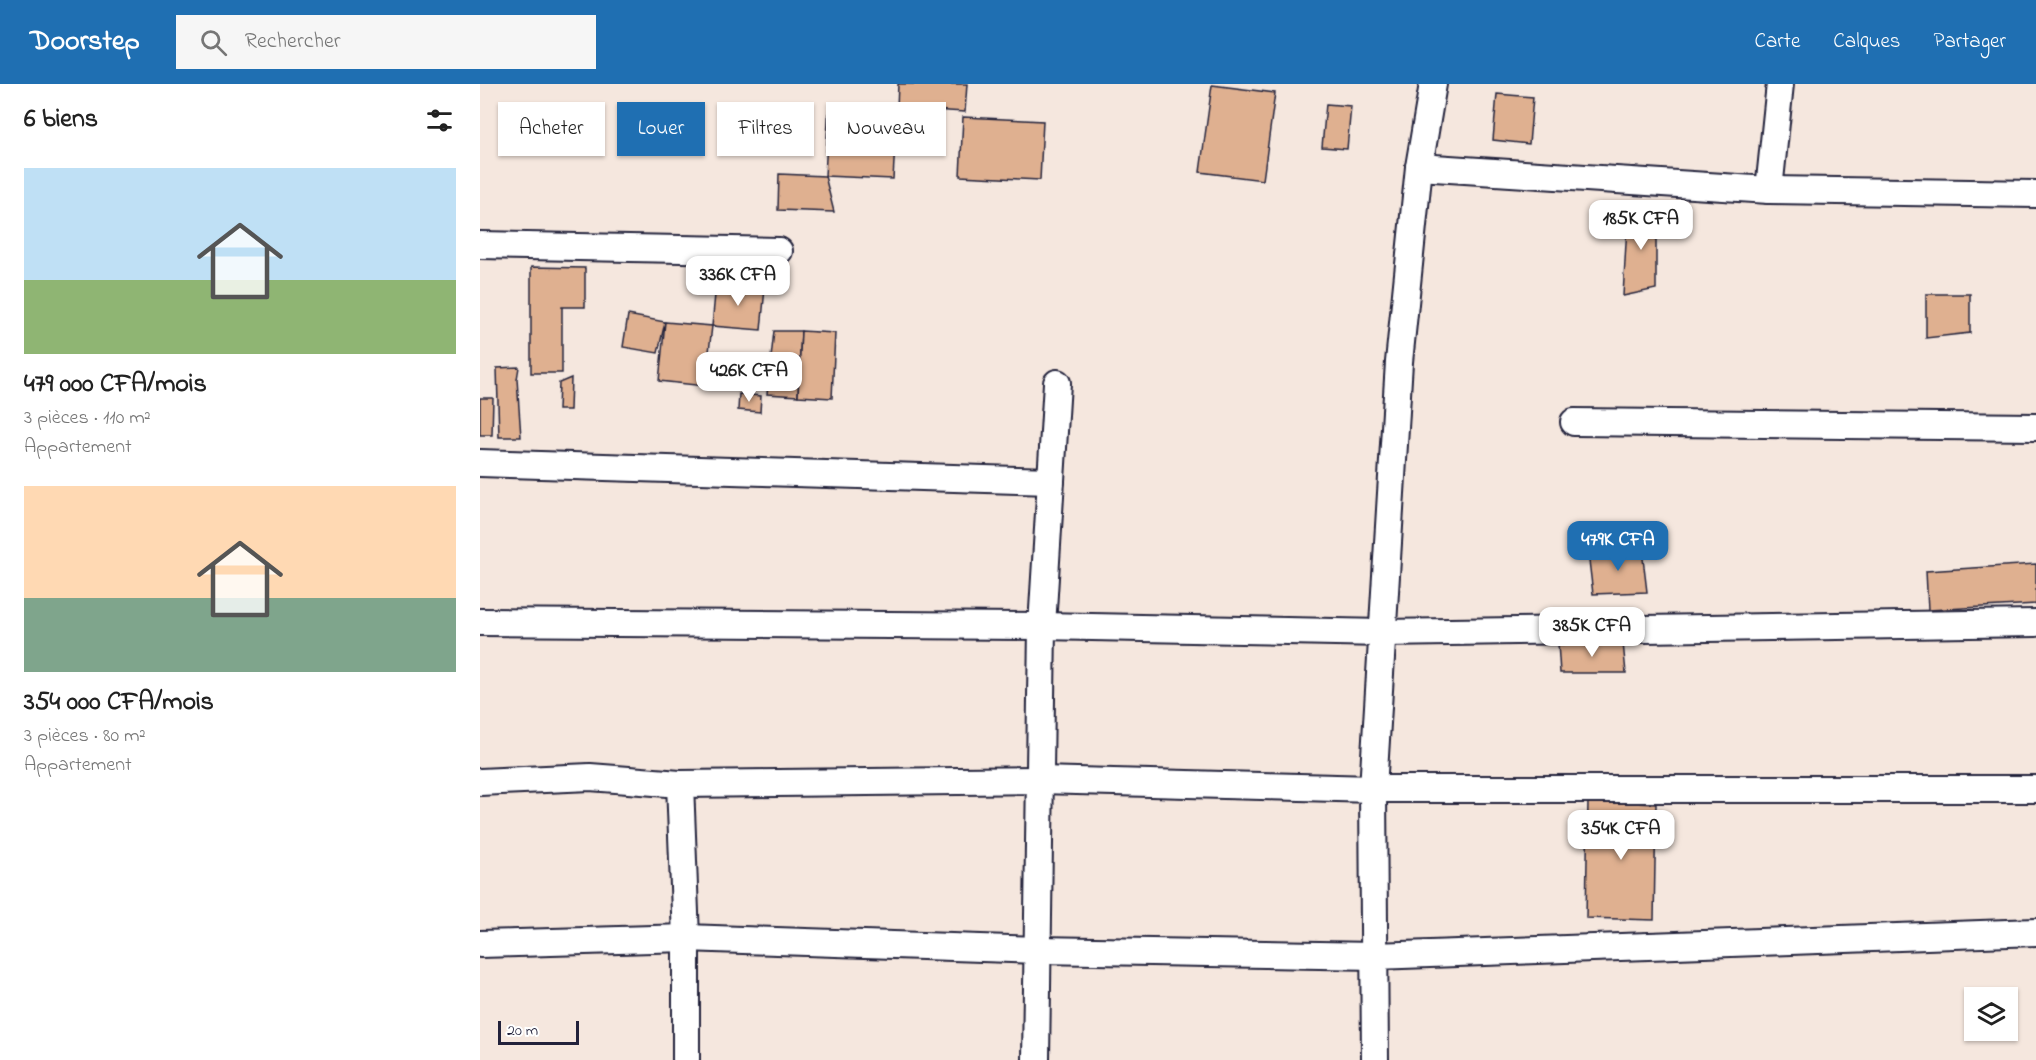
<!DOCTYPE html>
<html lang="fr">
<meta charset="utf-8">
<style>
body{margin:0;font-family:"Indie Flower",sans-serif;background:#f6f6f6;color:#222;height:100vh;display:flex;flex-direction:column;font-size:22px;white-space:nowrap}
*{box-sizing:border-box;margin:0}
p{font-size:20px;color:#767676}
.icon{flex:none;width:33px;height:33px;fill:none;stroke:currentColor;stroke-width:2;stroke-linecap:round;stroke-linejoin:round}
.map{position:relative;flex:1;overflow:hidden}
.sheet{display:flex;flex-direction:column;background:#fff;width:480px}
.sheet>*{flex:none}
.top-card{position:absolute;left:18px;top:18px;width:570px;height:54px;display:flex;gap:12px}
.buttons{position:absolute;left:1484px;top:903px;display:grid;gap:12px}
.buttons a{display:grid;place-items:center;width:54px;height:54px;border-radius:0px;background:#fff;box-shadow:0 2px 4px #0004;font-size:30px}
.scale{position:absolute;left:18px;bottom:15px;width:81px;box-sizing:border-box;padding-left:6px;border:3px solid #22223b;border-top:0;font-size:16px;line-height:21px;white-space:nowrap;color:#22223b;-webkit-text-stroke:4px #fff;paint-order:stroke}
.price{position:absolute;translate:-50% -51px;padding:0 14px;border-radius:12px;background:#fff;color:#222;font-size:20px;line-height:39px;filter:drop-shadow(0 2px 3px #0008)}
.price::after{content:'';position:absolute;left:50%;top:36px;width:18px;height:14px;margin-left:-9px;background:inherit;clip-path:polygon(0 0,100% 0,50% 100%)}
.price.current{background:#1f6fb2;color:#fff}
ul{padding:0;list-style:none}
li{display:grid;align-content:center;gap:12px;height:318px;padding:0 24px}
li span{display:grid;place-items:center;height:186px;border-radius:0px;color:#555}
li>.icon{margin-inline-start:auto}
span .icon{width:108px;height:108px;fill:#fffc;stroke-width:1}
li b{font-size:26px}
h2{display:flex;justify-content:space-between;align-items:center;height:72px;padding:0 24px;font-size:26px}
.tag{padding:0 21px;border-radius:0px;background:#fff;box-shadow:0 2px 4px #0004;font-size:21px;line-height:54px}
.tag.current{background:#1f6fb2;color:#fff}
header{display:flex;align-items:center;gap:36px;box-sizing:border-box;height:84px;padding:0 30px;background:#1f6fb2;color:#fff}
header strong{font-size:28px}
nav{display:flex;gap:33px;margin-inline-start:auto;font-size:21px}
.search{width:420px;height:54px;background:#f6f6f6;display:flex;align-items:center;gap:15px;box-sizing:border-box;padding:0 21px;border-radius:0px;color:#767676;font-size:22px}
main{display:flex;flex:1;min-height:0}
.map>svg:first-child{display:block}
.building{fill:#dfb090;stroke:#22223b;stroke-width:1.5}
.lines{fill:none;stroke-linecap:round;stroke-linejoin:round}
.street-casing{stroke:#22223b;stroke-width:30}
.street{stroke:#fff;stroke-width:26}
</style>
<header>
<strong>Doorstep</strong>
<div class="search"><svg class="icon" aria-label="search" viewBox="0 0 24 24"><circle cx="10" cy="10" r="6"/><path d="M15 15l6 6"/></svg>Rechercher</div>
<nav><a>Carte</a><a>Calques</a><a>Partager</a></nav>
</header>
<main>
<section class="sheet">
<h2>6 biens<svg class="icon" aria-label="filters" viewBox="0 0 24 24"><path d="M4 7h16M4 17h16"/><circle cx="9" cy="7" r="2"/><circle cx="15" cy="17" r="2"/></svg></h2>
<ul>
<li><span style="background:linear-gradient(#bfe0f5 60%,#8fb573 0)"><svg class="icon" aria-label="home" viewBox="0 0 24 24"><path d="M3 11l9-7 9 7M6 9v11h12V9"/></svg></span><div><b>479 000 CFA/mois</b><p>3 pièces · 110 m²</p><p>Appartement</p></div></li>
<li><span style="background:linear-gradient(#ffd9b3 60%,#7fa58c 0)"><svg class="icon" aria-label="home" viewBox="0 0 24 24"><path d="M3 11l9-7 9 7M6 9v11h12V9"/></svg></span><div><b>354 000 CFA/mois</b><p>3 pièces · 80 m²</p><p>Appartement</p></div></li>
</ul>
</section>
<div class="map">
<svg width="1556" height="976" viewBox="0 0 1556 976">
<rect width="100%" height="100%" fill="#f5e7de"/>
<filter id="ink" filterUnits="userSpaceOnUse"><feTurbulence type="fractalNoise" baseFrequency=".0167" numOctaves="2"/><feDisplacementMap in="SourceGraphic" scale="12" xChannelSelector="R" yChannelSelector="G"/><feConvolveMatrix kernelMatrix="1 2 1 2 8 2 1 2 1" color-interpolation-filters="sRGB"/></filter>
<g filter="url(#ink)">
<!-- building -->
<g class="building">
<polygon points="418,0 487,0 485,28 417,24"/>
<polygon points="732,1 795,9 783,96 720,88"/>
<polygon points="1017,10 1053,13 1049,60 1013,56"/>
<polygon points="349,20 417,24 413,95 345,92"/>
<polygon points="846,20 871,22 867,65 842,63"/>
<polygon points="483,33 563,37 560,96 480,92"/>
<polygon points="299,90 345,92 354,128 298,126"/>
<polygon points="1176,121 1176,205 1143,212 1148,124"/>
<polygon points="51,183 105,184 105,223 82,223 82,289 51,289"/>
<polygon points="236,200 285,204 281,246 232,242"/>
<polygon points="1446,210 1490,210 1490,249 1446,254"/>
<polygon points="148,231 185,238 178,269 143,263"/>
<polygon points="185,238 232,242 225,302 179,297"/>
<polygon points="294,247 321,247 318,312 287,310"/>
<polygon points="321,247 355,249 352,314 318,312"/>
<polygon points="39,283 37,295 41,353 19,353 17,284"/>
<polygon points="91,294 90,326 78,326 79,299"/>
<polygon points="259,310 281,312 280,328 258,326"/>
<polygon points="0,314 13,314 12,351 0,351"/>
<polygon points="1162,466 1167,508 1113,510 1108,468"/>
<polygon points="1556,480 1556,520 1448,526 1446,487"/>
<polygon points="1078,559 1143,559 1146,589 1080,589"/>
<polygon points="1108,717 1176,720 1174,836 1106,834"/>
</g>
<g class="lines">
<defs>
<g id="street">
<polyline points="939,83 1289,106 1556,110"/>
<polyline points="1289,106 1300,0"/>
<polyline points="0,161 299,167"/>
<polyline points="1094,338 1556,343"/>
<polyline points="0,379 571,397"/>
<polyline points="0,538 562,542 903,549 1556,539"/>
<polyline points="0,698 110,693 200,700 560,696 893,705 1556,705"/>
<polyline points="200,700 206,854 206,976"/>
<polyline points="0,860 206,854 558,866 895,872 1556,848"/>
<polyline points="556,976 562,542 577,299"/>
<polyline points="895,976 893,705 919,278 939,83 953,0"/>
</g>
</defs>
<!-- street casing -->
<use href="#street" class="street-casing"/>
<!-- street -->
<use href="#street" class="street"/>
</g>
</g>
</svg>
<div class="buttons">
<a><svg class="icon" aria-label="layers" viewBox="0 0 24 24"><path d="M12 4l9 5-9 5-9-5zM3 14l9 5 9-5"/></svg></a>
</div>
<div class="scale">20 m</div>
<b class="price" style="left:1161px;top:167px">185K CFA</b>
<b class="price" style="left:258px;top:223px">336K CFA</b>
<b class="price" style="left:269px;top:319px">426K CFA</b>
<b class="price current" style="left:1138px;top:488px">479K CFA</b>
<b class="price" style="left:1112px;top:574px">385K CFA</b>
<b class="price" style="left:1141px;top:777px">354K CFA</b>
<div class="top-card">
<a class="tag">Acheter</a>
<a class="tag current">Louer</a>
<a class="tag">Filtres</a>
<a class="tag">Nouveau</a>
</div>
</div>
</main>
